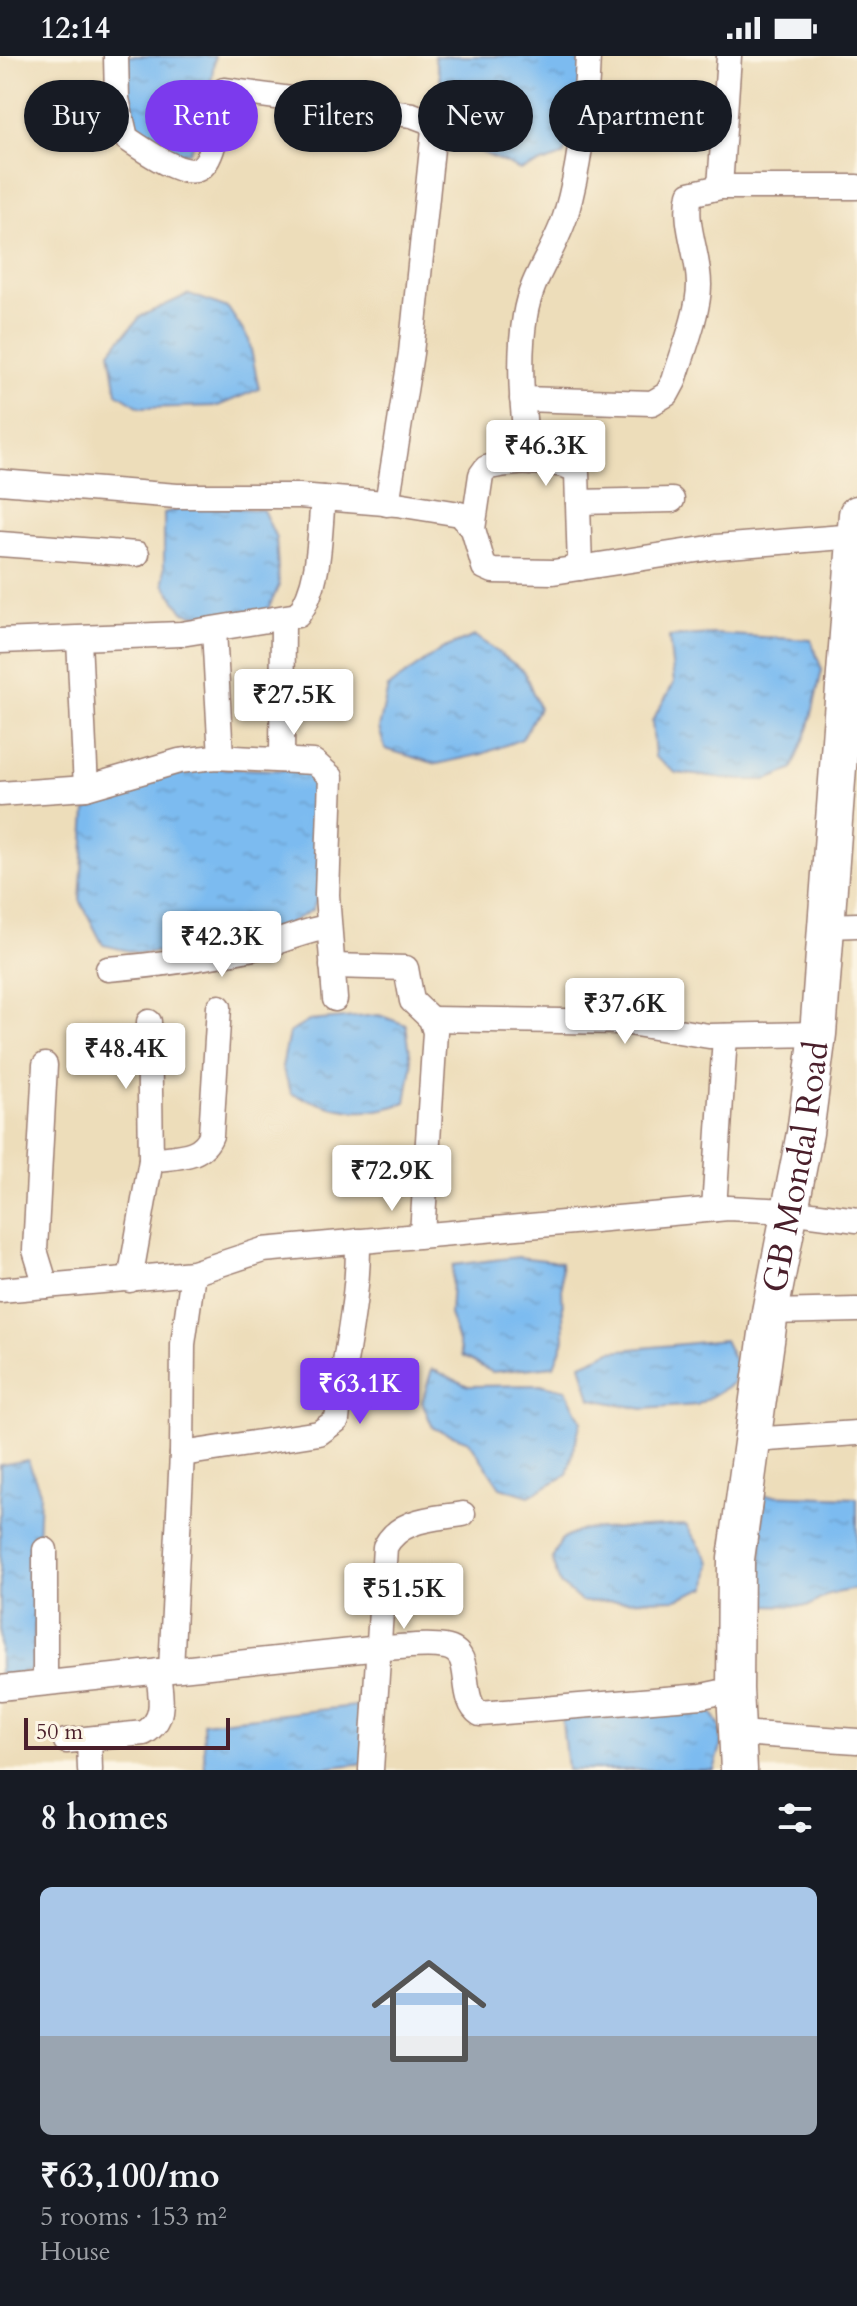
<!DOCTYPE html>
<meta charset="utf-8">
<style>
body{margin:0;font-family:Cardo,serif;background:#242831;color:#f1f3f6;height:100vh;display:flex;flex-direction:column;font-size:30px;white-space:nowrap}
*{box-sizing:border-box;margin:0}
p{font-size:26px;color:#9ea1a6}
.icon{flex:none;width:44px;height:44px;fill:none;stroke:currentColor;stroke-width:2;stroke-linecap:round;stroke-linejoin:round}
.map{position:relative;height:1714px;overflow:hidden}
.details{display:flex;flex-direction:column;background:#171b24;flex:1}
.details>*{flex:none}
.banner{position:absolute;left:24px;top:24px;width:810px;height:72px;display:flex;gap:16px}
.scale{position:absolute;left:24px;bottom:20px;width:206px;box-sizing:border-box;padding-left:8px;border:4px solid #4a1f2b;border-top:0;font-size:22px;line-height:28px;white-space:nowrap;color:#4a1f2b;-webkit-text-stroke:6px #fcf5e5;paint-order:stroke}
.price{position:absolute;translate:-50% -68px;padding:0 18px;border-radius:8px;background:#fff;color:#222;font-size:26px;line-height:52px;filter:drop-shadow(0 2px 4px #0008)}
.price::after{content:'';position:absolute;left:50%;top:48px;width:24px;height:18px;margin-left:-12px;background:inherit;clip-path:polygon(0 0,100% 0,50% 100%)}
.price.selected{background:#7c3aed;color:#fff}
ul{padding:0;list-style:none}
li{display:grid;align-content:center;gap:16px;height:424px;padding:0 40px}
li+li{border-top:2px solid #363941}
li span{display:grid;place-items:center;height:248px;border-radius:12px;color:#555}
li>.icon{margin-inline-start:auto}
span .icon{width:144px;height:144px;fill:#fffc;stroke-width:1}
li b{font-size:34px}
h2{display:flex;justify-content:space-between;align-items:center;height:96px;padding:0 40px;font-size:34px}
.pill{padding:0 28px;border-radius:36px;background:#171b24;box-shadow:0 2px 6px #0004;font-size:28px;line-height:72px}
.pill.selected{background:#7c3aed;color:#fff}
.status{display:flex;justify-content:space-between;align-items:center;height:56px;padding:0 40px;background:#171b24;direction:ltr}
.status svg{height:22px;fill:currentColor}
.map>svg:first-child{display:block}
.water{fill:url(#water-ripples);stroke:#636d8e;stroke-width:2}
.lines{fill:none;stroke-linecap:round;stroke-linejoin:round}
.street-casing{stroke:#9c7e72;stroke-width:27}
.secondary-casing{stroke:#9c7e72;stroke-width:39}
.street{stroke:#fff;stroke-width:24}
.secondary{stroke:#fff;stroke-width:36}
.labels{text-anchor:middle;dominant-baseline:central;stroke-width:8;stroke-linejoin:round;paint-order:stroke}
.street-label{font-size:34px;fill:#4a1f2b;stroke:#fcf5e5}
</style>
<div class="status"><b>12:14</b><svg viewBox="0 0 49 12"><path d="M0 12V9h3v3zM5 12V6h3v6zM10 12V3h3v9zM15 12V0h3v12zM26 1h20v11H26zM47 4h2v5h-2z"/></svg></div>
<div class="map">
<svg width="857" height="1714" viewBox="0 0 857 1714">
<defs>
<pattern id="water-ripples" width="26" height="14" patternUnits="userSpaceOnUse" patternTransform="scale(2)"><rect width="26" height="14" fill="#7cbbf0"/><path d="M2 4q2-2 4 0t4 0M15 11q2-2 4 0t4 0" fill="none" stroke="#6da0ce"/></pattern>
</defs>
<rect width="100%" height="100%" fill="#fcf5e5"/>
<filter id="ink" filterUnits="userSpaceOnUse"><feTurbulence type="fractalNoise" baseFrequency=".0125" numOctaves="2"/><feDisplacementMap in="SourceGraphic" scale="16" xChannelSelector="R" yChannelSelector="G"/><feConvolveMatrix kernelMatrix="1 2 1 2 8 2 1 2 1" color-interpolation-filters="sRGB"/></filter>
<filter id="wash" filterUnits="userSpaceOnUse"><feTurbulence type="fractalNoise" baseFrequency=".006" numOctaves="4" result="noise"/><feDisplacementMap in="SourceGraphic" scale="32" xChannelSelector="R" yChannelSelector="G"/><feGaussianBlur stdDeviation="1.8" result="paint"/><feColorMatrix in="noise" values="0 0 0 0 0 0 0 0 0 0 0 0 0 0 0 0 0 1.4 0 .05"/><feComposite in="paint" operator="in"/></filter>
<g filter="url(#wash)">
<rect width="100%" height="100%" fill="#edddba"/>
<!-- water -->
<g class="water">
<polygon points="127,0 215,0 206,61 189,96 165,98 135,69 127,28"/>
<polygon points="434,0 583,0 581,55 563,100 520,114 472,92 442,29"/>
<polygon points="189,238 228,252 249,284 259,333 218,350 141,352 117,337 110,295 141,260"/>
<polygon points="192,449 263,454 276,482 279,530 267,555 218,563 183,556 164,528 164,457"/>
<polygon points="713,578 811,584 822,614 809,671 792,714 767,724 740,724 676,717 655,701 652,665 674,627 669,581"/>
<polygon points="475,580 524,615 539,652 522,683 482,698 437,708 385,693 379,672 388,631 442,593"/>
<polygon points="209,712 319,715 322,832 312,854 282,871 200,893 138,897 103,889 80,844 86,755 130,728"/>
<path d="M379 959 406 969 412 1011 406 1046C362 1064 335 1053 292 1038L282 1011 289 977 309 965Z"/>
<polygon points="518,1201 561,1206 564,1284 554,1310 492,1316 462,1300 450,1258 453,1209"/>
<polygon points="724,1284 737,1310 733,1327 697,1349 643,1353 591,1343 581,1308 611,1295"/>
<polygon points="432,1313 468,1330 544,1329 566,1334 581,1365 567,1419 529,1440 500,1431 469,1385 433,1372 422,1346"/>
<polygon points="28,1404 40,1436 33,1614 0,1620 0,1409"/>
<polygon points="763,1439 857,1442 857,1533 829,1538 809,1550 760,1549"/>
<polygon points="686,1469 710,1506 707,1531 676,1543 582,1546 560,1528 552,1504 561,1484 581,1474"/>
<path d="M703 1647C727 1671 724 1683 714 1714H567L562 1664 592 1653Z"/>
<polygon points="363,1649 364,1707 308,1714 205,1714 203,1667"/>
</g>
</g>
<g filter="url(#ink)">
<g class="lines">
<defs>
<g id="street">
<path d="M116 0 117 43 126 82C209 139 209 120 224 34L412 59 428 65 434 73 411 297 387 448"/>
<polyline points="720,131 729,0"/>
<path d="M522 343 652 347 667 338 674 325C682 298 699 256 699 229 699 197 683 169 690 138L720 131H857"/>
<path d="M529 407C523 359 517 308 525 260 531 220 555 195 566 158 581 107 586 53 588 0"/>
<polyline points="0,426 177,440 299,440 397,448 460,458 473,473 484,511 493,515 553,516 716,491 856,480"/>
<polyline points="578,446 672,444"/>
<path d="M473 473 481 419 486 412C505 406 566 401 577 417L580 512"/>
<polyline points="0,488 137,498"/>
<polyline points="214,574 221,701"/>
<polyline points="79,584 86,732"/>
<path d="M0 585 181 578 298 559C321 528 319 480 323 442"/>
<polyline points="282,704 283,564"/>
<polyline points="0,738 86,732 179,705 215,701 314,706 331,721 327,839 335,943"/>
<polyline points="828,870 857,869"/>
<polyline points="332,910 406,912 412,945 431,963 435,976 422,1178"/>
<path d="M108 913C162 909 211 901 263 890 286 884 305 874 329 871"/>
<polyline points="431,963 623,966 709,980 818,978"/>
<polyline points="149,966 151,1104"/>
<polyline points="45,1009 35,1194 46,1230"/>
<polyline points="714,1153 725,980"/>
<path d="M130 1224 151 1104C175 1100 202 1103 211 1079L219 951"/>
<polyline points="0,1234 193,1217 263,1194 728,1152 789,1155 857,1164"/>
<polyline points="770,1256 857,1254"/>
<polyline points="751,1384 857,1377"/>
<path d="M182 1398 319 1377 337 1364C343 1304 359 1245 358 1185"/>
<polyline points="45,1494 45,1626"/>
<polyline points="171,1613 182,1398 183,1288 193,1217"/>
<path d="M0 1632 380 1592C401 1592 425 1587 445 1591 477 1596 456 1642 480 1658L702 1640 735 1633"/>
<polyline points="739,1677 857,1685"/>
<polyline points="89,1683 90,1714"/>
<path d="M66 1685 144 1677C168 1663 160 1639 158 1615"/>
<path d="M371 1714 385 1491C400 1462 434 1463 463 1458"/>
</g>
<g id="secondary">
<path id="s1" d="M739 1714 735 1633 736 1503 770 1256 805 1077 818 978 857 458"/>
</g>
</defs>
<!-- street casing -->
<use href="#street" class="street-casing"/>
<!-- secondary casing -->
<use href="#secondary" class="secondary-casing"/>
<!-- street -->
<use href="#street" class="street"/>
<!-- secondary -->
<use href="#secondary" class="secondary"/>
</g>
</g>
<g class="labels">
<!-- street labels -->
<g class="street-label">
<text stroke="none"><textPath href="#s1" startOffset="608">GB Mondal Road</textPath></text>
</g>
</g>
</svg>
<div class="scale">50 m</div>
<b class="price" style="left:546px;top:432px">₹46.3K</b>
<b class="price" style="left:294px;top:681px">₹27.5K</b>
<b class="price" style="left:222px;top:923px">₹42.3K</b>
<b class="price" style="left:625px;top:990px">₹37.6K</b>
<b class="price" style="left:126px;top:1035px">₹48.4K</b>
<b class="price" style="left:392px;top:1157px">₹72.9K</b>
<b class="price selected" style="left:360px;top:1370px">₹63.1K</b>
<b class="price" style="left:404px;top:1575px">₹51.5K</b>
<div class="banner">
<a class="pill">Buy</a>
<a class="pill selected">Rent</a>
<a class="pill">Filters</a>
<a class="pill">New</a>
<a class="pill">Apartment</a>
</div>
</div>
<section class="details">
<h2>8 homes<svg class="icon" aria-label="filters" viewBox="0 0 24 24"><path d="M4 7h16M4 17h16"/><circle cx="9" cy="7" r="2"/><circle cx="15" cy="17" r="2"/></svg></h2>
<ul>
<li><span style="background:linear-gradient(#a9c7e8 60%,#9aa5b1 0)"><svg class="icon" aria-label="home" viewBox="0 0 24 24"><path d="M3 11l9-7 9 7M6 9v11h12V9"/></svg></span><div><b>₹63,100/mo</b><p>5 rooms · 153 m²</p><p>House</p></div></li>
</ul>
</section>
